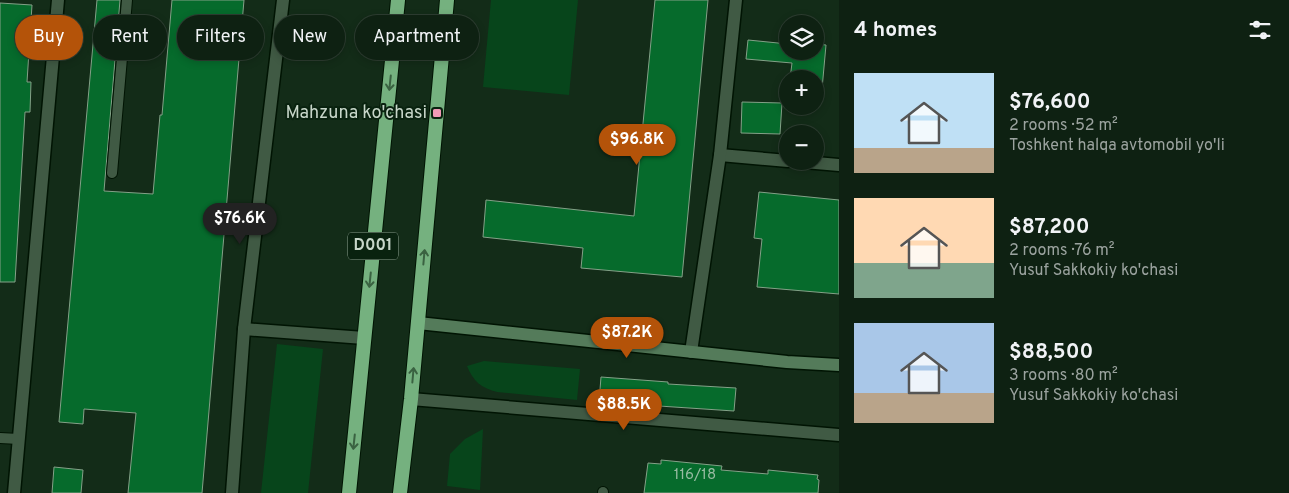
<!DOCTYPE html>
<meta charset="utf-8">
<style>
body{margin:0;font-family:Overpass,sans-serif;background:#17291b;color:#f1f3f6;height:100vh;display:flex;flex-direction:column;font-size:19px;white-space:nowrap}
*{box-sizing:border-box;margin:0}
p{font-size:16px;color:#9ba39f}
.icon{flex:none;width:28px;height:28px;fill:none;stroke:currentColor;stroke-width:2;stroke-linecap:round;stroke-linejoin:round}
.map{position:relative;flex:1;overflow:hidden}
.side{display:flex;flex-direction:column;background:#0e2112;width:450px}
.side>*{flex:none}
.top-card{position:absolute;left:15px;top:15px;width:475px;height:45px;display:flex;gap:10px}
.fabs{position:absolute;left:779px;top:15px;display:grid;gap:10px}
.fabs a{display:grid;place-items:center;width:45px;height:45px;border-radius:50%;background:#0e2112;box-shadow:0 2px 8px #0003,0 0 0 1px #2e3e32;font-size:25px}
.price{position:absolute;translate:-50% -42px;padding:0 11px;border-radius:18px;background:#b45309;color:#fff;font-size:16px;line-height:32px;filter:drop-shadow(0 1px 2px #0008)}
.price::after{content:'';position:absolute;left:50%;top:30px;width:15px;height:11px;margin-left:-8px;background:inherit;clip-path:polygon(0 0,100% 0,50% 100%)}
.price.current{background:#222;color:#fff}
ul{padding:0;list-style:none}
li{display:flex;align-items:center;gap:15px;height:125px;padding:0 15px}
li span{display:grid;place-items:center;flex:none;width:140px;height:100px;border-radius:0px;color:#555}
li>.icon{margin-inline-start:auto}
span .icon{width:60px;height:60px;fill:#fffc;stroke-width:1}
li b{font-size:21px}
h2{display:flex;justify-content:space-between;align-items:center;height:60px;padding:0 15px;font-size:21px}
.tag{padding:0 18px;border-radius:22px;background:#0e2112;box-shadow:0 2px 8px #0003,0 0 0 1px #2e3e32;font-size:18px;line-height:45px}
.tag.current{background:#b45309;color:#fff}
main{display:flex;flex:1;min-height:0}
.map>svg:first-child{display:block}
.green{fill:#07451b}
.building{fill:#066b2c;stroke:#84a188}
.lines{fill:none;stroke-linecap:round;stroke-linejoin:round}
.service-casing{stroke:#001403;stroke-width:12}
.minor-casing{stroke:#001403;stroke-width:15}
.secondary-casing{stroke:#001403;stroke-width:15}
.trunk-casing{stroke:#001403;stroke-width:16}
.service{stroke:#405a44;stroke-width:10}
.minor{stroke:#405a44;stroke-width:12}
.secondary{stroke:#547b5a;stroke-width:12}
.trunk{stroke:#75b17f;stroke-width:14}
.oneway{stroke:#3a6241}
.poi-dot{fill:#f09ab6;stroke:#09220f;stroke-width:2}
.labels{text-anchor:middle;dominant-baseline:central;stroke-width:4;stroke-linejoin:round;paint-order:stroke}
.number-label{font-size:15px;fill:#97bba2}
.shield{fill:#09220f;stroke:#8ea091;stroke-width:1}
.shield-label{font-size:16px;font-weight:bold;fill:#c7d6c9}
.poi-label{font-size:18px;fill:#c7d6c9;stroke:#09220f;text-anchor:end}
</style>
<main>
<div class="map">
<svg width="839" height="493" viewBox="0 0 839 493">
<rect width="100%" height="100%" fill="#132c18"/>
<!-- green -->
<g class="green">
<polygon points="491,0 578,0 569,95 483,87"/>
<polygon points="277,344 323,349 308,493 261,493"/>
<path d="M484 361 580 369 577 400 497 392C481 388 473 381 467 366Z"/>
<polygon points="483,429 480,490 447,486 450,454 465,439"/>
</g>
<!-- building -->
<g class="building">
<polygon points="97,0 120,0 104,191 153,194 160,115 162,115 172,0 244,0 202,493 128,493 136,413 84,409 83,424 59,422"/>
<polygon points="655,0 708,0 682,277 581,268 583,248 483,237 486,200 634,216"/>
<polygon points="0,3 32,5 27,82 31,82 30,112 25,112 15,282 0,282"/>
<polygon points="748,40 788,44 788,51 815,51 815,44 826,45 822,89 815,88 815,79 790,79 792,63 746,59"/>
<polygon points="742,102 782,103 780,134 741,133"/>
<polygon points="759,192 839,200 839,294 757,287 762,239 754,238"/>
<polygon points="601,377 668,382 668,384 736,388 734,411 599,402"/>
<polygon points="661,460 722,466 721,470 768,474 768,470 818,475 817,479 819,480 818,493 644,493 648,463 661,464"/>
<polygon points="54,467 83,470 81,493 52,493"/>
</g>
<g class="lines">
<defs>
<g id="service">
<polyline points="112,173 127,0"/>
<polyline points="0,438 19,439"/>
<polyline points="603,493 603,492"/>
</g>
<g id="minor">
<polyline points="720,155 788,161"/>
<polyline points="793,161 839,165"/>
<polyline points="244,329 364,338"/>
<polyline points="691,352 720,155 736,0"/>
<polyline points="411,399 839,435"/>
<polyline points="14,493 58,0"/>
<polyline points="232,493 244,329 283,0"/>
</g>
<polyline id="secondary" points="418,323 787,362 839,365"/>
<g id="trunk">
<polyline points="349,493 398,0"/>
<polyline points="400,493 411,399 447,0"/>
</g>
</defs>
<!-- service casing -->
<use href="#service" class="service-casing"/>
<!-- minor casing -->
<use href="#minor" class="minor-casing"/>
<!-- secondary casing -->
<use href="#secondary" class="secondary-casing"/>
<!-- trunk casing -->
<use href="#trunk" class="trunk-casing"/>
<!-- service -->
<use href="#service" class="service"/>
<!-- minor -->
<use href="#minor" class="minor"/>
<!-- secondary -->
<use href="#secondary" class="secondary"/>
<!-- trunk -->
<use href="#trunk" class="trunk"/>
</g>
<!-- one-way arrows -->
<defs><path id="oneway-shaft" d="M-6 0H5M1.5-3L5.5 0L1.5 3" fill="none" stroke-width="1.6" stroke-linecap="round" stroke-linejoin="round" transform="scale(1.25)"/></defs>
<g class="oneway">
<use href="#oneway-shaft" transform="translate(390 83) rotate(96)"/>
<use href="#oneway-shaft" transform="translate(424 257) rotate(-85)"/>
<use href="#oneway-shaft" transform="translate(370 280) rotate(96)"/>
<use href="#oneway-shaft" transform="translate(413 375) rotate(-85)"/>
<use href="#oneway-shaft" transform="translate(354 442) rotate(96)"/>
</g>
<!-- markers -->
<rect class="poi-dot" x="432" y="108" width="10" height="10" rx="2.5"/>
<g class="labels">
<!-- number labels -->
<g class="number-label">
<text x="695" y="475">116/18</text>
</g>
<!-- shield labels -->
<rect class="shield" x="348" y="232.5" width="50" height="27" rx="4"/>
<g class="shield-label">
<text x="373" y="246">D001</text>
</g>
<!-- poi labels -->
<g class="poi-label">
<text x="427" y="113">Mahzuna ko'chasi</text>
</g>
</g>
</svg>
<div class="fabs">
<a><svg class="icon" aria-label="layers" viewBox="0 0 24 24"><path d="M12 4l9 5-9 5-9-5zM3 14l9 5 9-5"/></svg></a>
<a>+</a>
<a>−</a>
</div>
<b class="price" style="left:637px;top:166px">$96.8K</b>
<b class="price current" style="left:240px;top:245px">$76.6K</b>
<b class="price" style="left:627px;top:359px">$87.2K</b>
<b class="price" style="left:624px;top:431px">$88.5K</b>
<div class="top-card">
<a class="tag current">Buy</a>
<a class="tag">Rent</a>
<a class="tag">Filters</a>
<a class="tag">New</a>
<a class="tag">Apartment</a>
</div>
</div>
<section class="side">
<h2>4 homes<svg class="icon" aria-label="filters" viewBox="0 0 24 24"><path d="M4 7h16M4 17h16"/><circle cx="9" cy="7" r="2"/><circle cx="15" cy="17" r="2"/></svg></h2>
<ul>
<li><span style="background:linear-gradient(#bfe0f5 75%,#b9a48a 0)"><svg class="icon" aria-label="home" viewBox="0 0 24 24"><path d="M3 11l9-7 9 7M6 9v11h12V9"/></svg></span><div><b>$76,600</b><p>2 rooms · 52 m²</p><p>Toshkent halqa avtomobil yo'li</p></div></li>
<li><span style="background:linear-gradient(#ffd9b3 65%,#7fa58c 0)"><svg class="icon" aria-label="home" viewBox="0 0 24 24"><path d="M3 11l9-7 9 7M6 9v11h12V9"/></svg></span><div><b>$87,200</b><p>2 rooms · 76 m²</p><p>Yusuf Sakkokiy ko'chasi</p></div></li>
<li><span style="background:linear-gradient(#a9c7e8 70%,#b9a48a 0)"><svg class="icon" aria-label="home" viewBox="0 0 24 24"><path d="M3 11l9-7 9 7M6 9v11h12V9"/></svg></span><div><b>$88,500</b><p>3 rooms · 80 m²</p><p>Yusuf Sakkokiy ko'chasi</p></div></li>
</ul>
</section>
</main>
